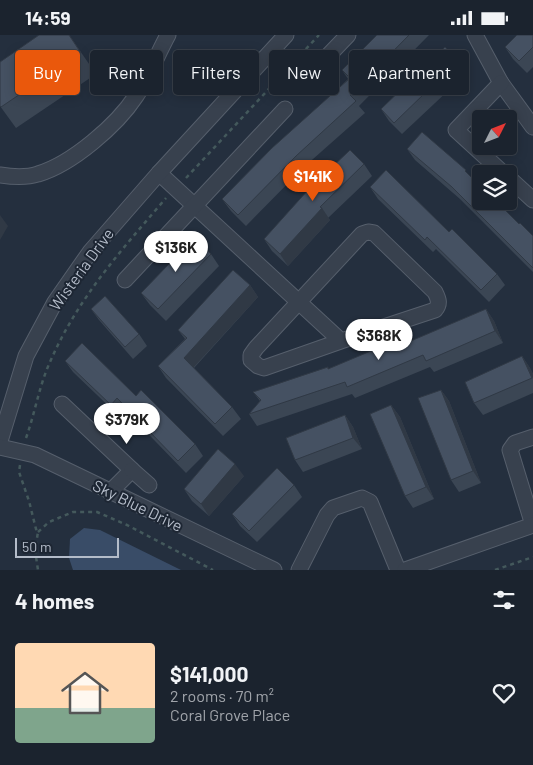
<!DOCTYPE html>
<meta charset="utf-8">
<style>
body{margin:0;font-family:Barlow,sans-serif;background:#242b36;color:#f1f3f6;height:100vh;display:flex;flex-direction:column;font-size:19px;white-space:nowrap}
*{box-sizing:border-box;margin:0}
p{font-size:16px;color:#a0a4aa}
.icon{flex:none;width:28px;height:28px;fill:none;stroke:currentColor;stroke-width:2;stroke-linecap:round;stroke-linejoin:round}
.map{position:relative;height:535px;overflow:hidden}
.details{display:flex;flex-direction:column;background:#1b232e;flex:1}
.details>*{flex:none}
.guide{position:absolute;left:15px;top:15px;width:504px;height:45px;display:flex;gap:10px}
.needle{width:32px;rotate:48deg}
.buttons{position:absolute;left:472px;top:75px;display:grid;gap:10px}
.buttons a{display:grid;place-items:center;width:45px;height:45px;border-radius:5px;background:#1b232e;box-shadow:0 2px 12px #0003,0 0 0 1px #39404a;font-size:25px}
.scale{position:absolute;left:15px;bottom:12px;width:104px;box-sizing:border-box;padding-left:5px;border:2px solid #b4bcc9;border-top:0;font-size:14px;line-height:18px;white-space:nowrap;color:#b4bcc9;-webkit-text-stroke:4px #1d2633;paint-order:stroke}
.price{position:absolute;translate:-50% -42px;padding:0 11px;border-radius:18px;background:#fff;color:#222;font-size:16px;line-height:32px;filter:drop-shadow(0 1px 2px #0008)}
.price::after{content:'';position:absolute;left:50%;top:30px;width:15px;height:11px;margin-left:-8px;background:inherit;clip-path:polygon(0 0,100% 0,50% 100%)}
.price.current{background:#ea580c;color:#fff}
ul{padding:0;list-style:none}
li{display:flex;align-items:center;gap:15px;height:125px;padding:0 15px}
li+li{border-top:1px solid #39404a}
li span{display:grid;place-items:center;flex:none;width:140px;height:100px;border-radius:5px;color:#555}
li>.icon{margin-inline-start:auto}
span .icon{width:60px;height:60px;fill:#fffc;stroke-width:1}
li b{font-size:21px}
h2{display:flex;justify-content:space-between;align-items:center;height:60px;padding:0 15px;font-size:21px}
.chip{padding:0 18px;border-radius:5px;background:#1b232e;box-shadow:0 2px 12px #0003,0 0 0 1px #39404a;font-size:18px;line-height:45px}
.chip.current{background:#ea580c;color:#fff}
.status{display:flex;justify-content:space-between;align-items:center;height:35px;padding:0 25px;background:#1b232e;direction:ltr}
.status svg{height:14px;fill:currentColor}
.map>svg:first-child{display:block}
.water{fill:#394c67}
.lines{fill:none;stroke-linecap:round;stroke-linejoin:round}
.minor-casing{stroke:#565f6c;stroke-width:17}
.path{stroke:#44595c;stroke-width:2.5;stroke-dasharray:4 4;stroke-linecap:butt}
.minor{stroke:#38414e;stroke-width:15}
.wall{fill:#3b4654}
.shaded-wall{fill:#303945}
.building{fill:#455162;stroke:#303945}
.labels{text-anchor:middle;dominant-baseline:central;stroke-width:4;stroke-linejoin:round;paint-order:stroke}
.street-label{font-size:16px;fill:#b4bcc9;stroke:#1d2633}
</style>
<div class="status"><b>14:59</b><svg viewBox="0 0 49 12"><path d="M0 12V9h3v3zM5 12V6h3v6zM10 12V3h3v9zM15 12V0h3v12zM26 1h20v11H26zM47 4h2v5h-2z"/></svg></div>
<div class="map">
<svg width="533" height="535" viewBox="0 0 533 535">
<rect width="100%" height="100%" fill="#242f3e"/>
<!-- water -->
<polygon class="water" points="84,493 100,495 181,535 73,535 69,523 70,504"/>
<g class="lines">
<defs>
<g id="minor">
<polyline points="475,0 501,48 533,92"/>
<polyline points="325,24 348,0"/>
<polyline points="501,48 456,95 504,139"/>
<path d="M159 138C220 194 281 250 341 306L435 275C440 269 439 265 435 257L374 198 368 197 362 199 256 313 251 320V325L258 331 264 333 341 306"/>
<path d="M0 140C13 142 26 143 38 139 72 129 117 90 136 61 149 42 157 20 168 0"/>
<polyline points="509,143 533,165"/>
<polyline points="125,245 285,74"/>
<polyline points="62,369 132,435 110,457"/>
<polyline points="0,406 26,321 55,267 90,217 159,138 286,0"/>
<polyline points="0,412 35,420 274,535"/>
<polyline points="132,435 149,450"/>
<polyline points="533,490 510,415 515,408 533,402"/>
<polyline points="299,535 327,480 333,473 362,463 370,467 398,535"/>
<polyline points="405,535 533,490"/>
</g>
</defs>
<!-- minor casing -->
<use href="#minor" class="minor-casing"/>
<!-- path -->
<g class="path">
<polyline points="186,143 319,0"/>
<path d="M26 403C34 381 38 357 47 334 75 266 119 218 166 163"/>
<polyline points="20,430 19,437 29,466 36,494 38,497 35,515 38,535"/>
<polyline points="38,497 49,487 73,477 97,477 127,490 213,535"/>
<polyline points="495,535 533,522"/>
</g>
<!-- minor -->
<use href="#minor" class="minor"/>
</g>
<!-- wall -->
<g class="wall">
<polygon points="69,0 96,39 16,93 0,71"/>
<polygon points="377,0 429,0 359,71 365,78 304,132 246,191 231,176 222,164 348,44 342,35"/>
<polygon points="533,0 533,32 527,38 513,24 505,12"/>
<polygon points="458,26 467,38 402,99 389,86 381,74"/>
<polygon points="407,114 470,141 519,189 533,201 533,237 460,164 415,125"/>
<polygon points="364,129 372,141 328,183 330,185 288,231 272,216 264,204"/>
<polygon points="370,152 449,197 497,239 505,250 489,267 436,214 433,217 378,164"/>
<polygon points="211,219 219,231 166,286 150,270 141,258"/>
<polygon points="250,250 258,262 194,333 232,372 241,384 223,401 166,343 158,331 185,304 178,295"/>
<polygon points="91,274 139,299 147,311 133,324 99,285"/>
<polygon points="486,274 494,286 503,308 434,337 430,332 355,363 352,359 257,391 249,379 260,366 253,357 329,334 404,302 407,308"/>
<polygon points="522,321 530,333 533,339 533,358 483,380 474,368"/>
<polygon points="65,326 136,361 195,409 203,421 186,438 125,375 119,381 73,337"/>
<polygon points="441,355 449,366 481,448 459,457 451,445"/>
<polygon points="391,370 400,382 434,464 413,473 405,461"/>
<polygon points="345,380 353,392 362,414 303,437 295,425"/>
<polygon points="244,441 209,481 192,466 184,454"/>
<polygon points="294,450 302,462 257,507 240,491 232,479"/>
</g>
<!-- shaded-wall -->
<g class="shaded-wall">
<polygon points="322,173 330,185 288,231 280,219"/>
<polygon points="0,180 8,191 0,205"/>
<polygon points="250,250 258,262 192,334 184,323"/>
<polygon points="486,274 494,286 503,308 495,296"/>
<polygon points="522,321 530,333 533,339 533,344"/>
<polygon points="441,355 449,366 481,448 473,436"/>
<polygon points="391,370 400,382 434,464 426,452"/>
<polygon points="345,380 353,392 362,414 353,403"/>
<polygon points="235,429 244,441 209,481 201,469"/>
</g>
<!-- building -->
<g class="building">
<polygon points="39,0 69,0 81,18 1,72 0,71 0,27"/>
<polygon points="377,0 409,0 350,60 356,66 296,121 238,180 222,164 272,113 350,43 342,35"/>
<polygon points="517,0 533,0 533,12 519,26 505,12"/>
<polygon points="445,12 458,26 394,88 381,74"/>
<polygon points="422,97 466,135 465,136 481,152 481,166 496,166 519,189 520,188 533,201 533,233 452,152 407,114"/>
<polygon points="350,115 364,129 320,172 322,173 280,219 264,204 308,155"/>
<polygon points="386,135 449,197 452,194 497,239 481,255 427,202 425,205 370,152"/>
<polygon points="194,203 211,219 158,274 141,258"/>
<polygon points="233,235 250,250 184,323 232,372 215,389 158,331 187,303 178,295"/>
<polygon points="105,261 139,299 125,312 91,274"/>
<polygon points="486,274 495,296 426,326 423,320 347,352 345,347 249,379 261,365 253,357 328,332 328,334 404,302 406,308"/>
<polygon points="82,308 136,361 141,355 195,409 178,426 117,363 111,370 65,326"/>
<polygon points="522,321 532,343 474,368 465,347"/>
<polygon points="441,355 473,436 451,445 418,363"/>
<polygon points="391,370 426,452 405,461 370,379"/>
<polygon points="345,380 353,403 295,425 286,403"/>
<polygon points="218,414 235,429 201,469 184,454"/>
<polygon points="277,433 294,450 249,496 232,479"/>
</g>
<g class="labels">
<!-- street labels -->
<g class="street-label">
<text transform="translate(81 234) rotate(-54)">Wisteria Drive</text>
<text transform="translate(138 470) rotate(26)">Sky Blue Drive</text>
</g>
</g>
</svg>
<div class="buttons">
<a><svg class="needle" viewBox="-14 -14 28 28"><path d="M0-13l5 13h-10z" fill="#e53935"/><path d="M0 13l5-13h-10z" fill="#a0a4aa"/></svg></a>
<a><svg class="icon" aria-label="layers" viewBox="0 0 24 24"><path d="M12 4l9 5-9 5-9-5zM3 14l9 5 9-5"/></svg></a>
</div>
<div class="scale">50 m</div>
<b class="price current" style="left:313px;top:167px">$141K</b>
<b class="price" style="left:176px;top:238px">$136K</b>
<b class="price" style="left:379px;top:326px">$368K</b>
<b class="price" style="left:127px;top:410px">$379K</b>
<div class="guide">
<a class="chip current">Buy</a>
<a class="chip">Rent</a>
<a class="chip">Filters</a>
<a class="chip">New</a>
<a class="chip">Apartment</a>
</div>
</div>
<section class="details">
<h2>4 homes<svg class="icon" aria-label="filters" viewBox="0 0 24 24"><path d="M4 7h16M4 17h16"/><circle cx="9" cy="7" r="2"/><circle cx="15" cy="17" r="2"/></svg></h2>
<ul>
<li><span style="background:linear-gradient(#ffd9b3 65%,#7fa58c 0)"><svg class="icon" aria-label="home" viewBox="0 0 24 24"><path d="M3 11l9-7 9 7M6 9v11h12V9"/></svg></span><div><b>$141,000</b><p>2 rooms · 70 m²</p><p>Coral Grove Place</p></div><svg class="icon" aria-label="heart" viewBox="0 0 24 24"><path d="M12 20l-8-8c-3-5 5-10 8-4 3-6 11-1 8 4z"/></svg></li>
</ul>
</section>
